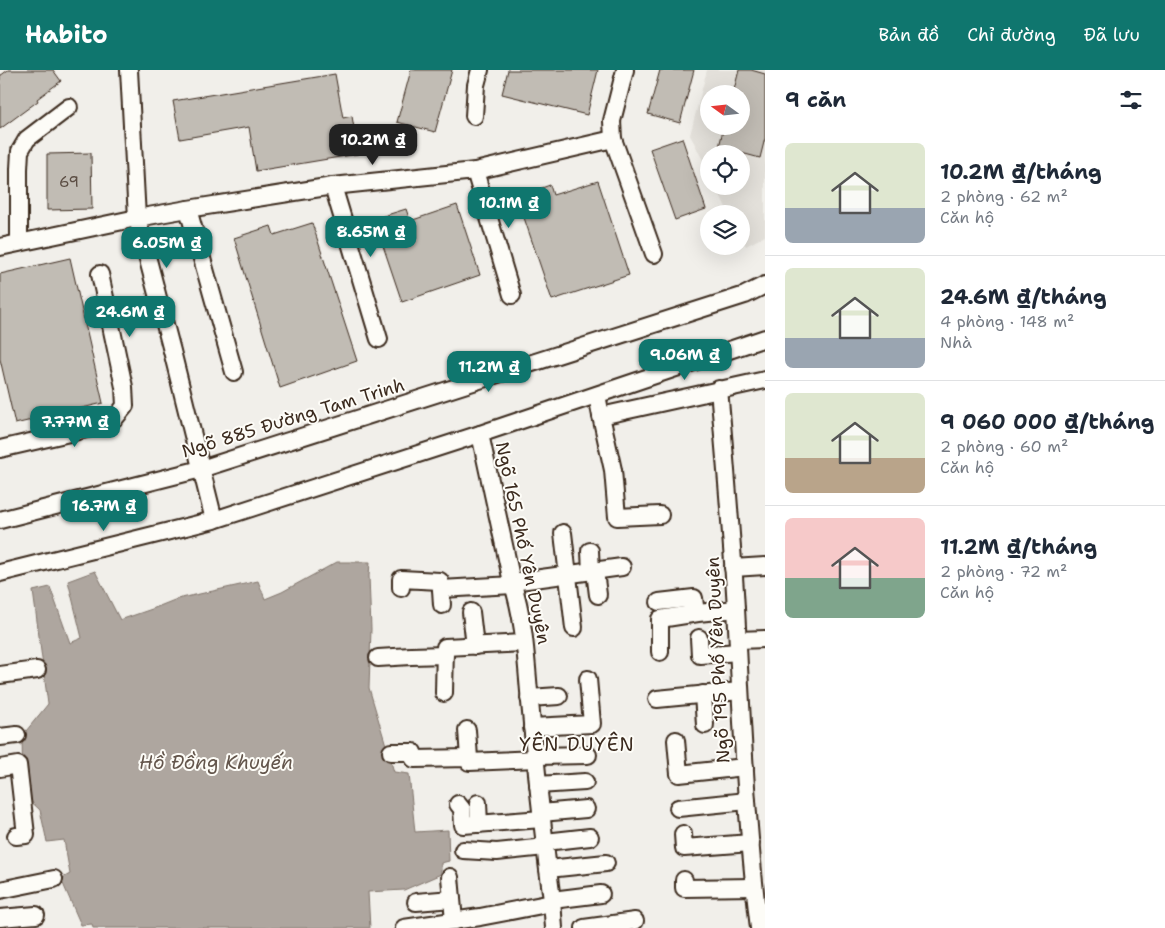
<!DOCTYPE html>
<html lang="vi">
<meta charset="utf-8">
<style>
body{margin:0;font-family:"Shantell Sans",sans-serif;background:#f6f6f7;color:#1f2937;height:100vh;display:flex;flex-direction:column;font-size:19px;white-space:nowrap}
*{box-sizing:border-box;margin:0}
p{font-size:16px;color:#747a83}
.icon{flex:none;width:28px;height:28px;fill:none;stroke:currentColor;stroke-width:2;stroke-linecap:round;stroke-linejoin:round}
.map{position:relative;flex:1;overflow:hidden}
.sheet{display:flex;flex-direction:column;background:#fff;width:400px}
.sheet>*{flex:none}
.needle{width:32px;rotate:285deg}
.tools{position:absolute;left:700px;top:15px;display:grid;gap:10px}
.tools a{display:grid;place-items:center;width:50px;height:50px;border-radius:50%;background:#fff;box-shadow:0 5px 20px #0002;font-size:25px}
.price{position:absolute;translate:-50% -42px;padding:0 11px;border-radius:10px;background:#0f766e;color:#fff;font-size:16px;line-height:32px;filter:drop-shadow(0 1px 2px #0008)}
.price::after{content:'';position:absolute;left:50%;top:30px;width:15px;height:11px;margin-left:-8px;background:inherit;clip-path:polygon(0 0,100% 0,50% 100%)}
.price.active{background:#222;color:#fff}
ul{padding:0;list-style:none}
li{display:flex;align-items:center;gap:15px;height:125px;padding:0 20px}
li+li{border-top:1px solid #e0e1e3}
li span{display:grid;place-items:center;flex:none;width:140px;height:100px;border-radius:8px;color:#555}
li>.icon{margin-inline-start:auto}
span .icon{width:60px;height:60px;fill:#fffc;stroke-width:1}
li b{font-size:21px}
h2{display:flex;justify-content:space-between;align-items:center;height:60px;padding:0 20px;font-size:21px}
header{display:flex;align-items:center;gap:30px;box-sizing:border-box;height:70px;padding:0 25px;background:#0f766e;color:#fff}
header strong{font-size:24px}
nav{display:flex;gap:28px;margin-inline-start:auto;font-size:18px}
main{display:flex;flex:1;min-height:0}
.map>svg:first-child{display:block}
.built{fill:#e3e0da;fill-rule:evenodd}
.water{fill:#aea69f;stroke:#80746b}
.building{fill:#c1bcb4;stroke:#3b2a1e}
.lines{fill:none;stroke-linecap:round;stroke-linejoin:round}
.minor-casing{stroke:#3b2a1e;stroke-width:20}
.minor{stroke:#fdfcf7;stroke-width:16}
.labels{text-anchor:middle;dominant-baseline:central;stroke-width:4;stroke-linejoin:round;paint-order:stroke}
.number-label{font-size:15px;fill:#5c4e44}
.street-label{font-size:18px;fill:#3b2a1e;stroke:#fdfcf7}
.neighbourhood-label{font-size:19px;letter-spacing:1px;fill:#3b2a1e;stroke:#fdfcf7}
.water-label{font-size:19px;font-style:italic;fill:#63554b;stroke:#fdfcf7}
</style>
<header>
<strong>Habito</strong>
<nav><a>Bản đồ</a><a>Chỉ đường</a><a>Đã lưu</a></nav>
</header>
<main>
<div class="map">
<svg width="765" height="858" viewBox="0 0 765 858">
<rect width="100%" height="100%" fill="#f1efea"/>
<filter id="ink" filterUnits="userSpaceOnUse"><feTurbulence type="fractalNoise" baseFrequency=".02" numOctaves="2"/><feDisplacementMap in="SourceGraphic" scale="10" xChannelSelector="R" yChannelSelector="G"/><feConvolveMatrix kernelMatrix="1 2 1 2 8 2 1 2 1" color-interpolation-filters="sRGB"/></filter>
<g filter="url(#ink)">
<!-- built -->
<path class="built" d="M707 0H765V166L746 176 741 167V144H729L716 116H741V84H709V102L690 65ZM709 24H741V56H709Z"/>
<!-- water -->
<polygon class="water" points="337,492 370,492 369,506 371,559 369,618 394,702 409,704 415,762 448,760 449,791 441,793 441,804 404,820 368,822 370,858 93,858 92,854 81,855 61,809 70,804 64,770 47,772 40,740 23,724 22,666 48,634 33,521 50,517 70,573 82,568 68,511 95,501 120,550 152,539 177,529 258,511 265,529 282,522"/>
<!-- building -->
<g class="building">
<polygon points="8,0 53,0 61,11 37,29 38,31 0,59 0,6"/>
<polygon points="411,0 452,0 435,62 397,52"/>
<polygon points="508,0 598,0 587,45 502,24"/>
<polygon points="660,0 694,0 680,53 648,44"/>
<polygon points="739,0 751,0 765,4 765,68 760,88 719,77 724,56 741,56 741,24 733,24"/>
<polygon points="335,4 343,48 352,46 358,84 256,101 249,57 180,69 173,31"/>
<polygon points="682,68 706,139 675,150 650,79"/>
<polygon points="91,83 92,139 47,140 47,84"/>
<polygon points="598,111 629,205 552,230 517,127 550,115 553,125"/>
<polygon points="457,135 480,205 402,232 374,149 406,139 410,151"/>
<polygon points="312,153 357,291 280,318 234,168 271,156 274,165"/>
<polygon points="70,188 103,333 15,354 0,289 0,204"/>
</g>
<g class="lines">
<defs>
<g id="minor">
<polyline points="129,0 137,148 172,281 214,450"/>
<polyline points="625,0 612,51 613,69 654,184"/>
<polyline points="474,46 476,15 480,0"/>
<polyline points="475,101 512,225"/>
<polyline points="333,116 379,269"/>
<polyline points="188,139 234,302"/>
<polyline points="19,172 19,99 20,81 27,69 69,37"/>
<polyline points="0,177 137,148 188,139 333,116 475,101 613,69"/>
<path d="M719 319C726 398 733 477 737 557 742 657 747 758 759 858"/>
<polyline points="597,325 601,346 765,310"/>
<polyline points="601,346 613,400 617,447 660,445"/>
<path d="M480 364 512 512C525 550 526 592 530 632 536 698 543 764 552 830L554 858"/>
<polyline points="0,379 104,355 116,347 125,336 124,317 100,204"/>
<polyline points="0,450 201,399 745,225 765,215"/>
<polyline points="563,463 574,558"/>
<polyline points="590,481 591,502"/>
<polyline points="733,498 765,496"/>
<polyline points="595,501 598,525"/>
<polyline points="0,503 214,450 480,364 765,268"/>
<polyline points="512,512 622,497"/>
<polyline points="401,518 401,509 440,511 441,519 513,515"/>
<polyline points="441,519 442,535"/>
<polyline points="659,532 694,528 696,543"/>
<polyline points="471,542 475,576"/>
<polyline points="699,568 700,585 738,582"/>
<polyline points="738,570 765,569"/>
<polyline points="660,582 660,549 698,543 736,539"/>
<polyline points="378,588 411,586 445,585"/>
<polyline points="0,605 37,600"/>
<polyline points="444,623 445,577 524,573"/>
<polyline points="703,624 705,655"/>
<polyline points="529,628 559,626"/>
<polyline points="657,629 740,621"/>
<polyline points="532,657 592,654 588,609"/>
<polyline points="467,660 469,688"/>
<polyline points="0,667 17,665"/>
<polyline points="676,670 679,704 745,697"/>
<polyline points="391,682 413,682 414,689 469,688 469,692 536,689"/>
<polyline points="535,686 588,685"/>
<polyline points="0,698 18,695 26,765 16,766"/>
<polyline points="538,715 585,712"/>
<polyline points="478,733 479,754"/>
<polyline points="458,734 462,739 463,755 542,749"/>
<polyline points="678,738 747,731"/>
<polyline points="541,743 586,739"/>
<polyline points="683,764 684,778 751,773"/>
<polyline points="545,772 590,767"/>
<polyline points="463,780 497,782 545,777"/>
<polyline points="548,799 606,793"/>
<polyline points="450,807 454,851"/>
<polyline points="684,810 684,818 754,817"/>
<polyline points="0,820 54,809"/>
<polyline points="552,830 601,824"/>
<polyline points="416,832 452,829"/>
<polyline points="0,848 36,845"/>
<polyline points="404,858 480,847 552,833"/>
<polyline points="584,858 635,851"/>
</g>
</defs>
<!-- minor casing -->
<use href="#minor" class="minor-casing"/>
<!-- minor -->
<use href="#minor" class="minor"/>
</g>
</g>
<g class="labels">
<!-- number labels -->
<g class="number-label">
<text x="69" y="112">69</text>
</g>
<!-- street labels -->
<g class="street-label">
<text transform="translate(293 348) rotate(-17)">Ngõ 885 Đường Tam Trinh</text>
<text transform="translate(523 473) rotate(78)">Ngõ 165 Phố Yên Duyên</text>
<text transform="translate(718 590) rotate(-93)">Ngõ 195 Phố Yên Duyên</text>
</g>
<!-- neighbourhood labels -->
<g class="neighbourhood-label">
<text x="577" y="674">YÊN DUYÊN</text>
</g>
<!-- water labels -->
<g class="water-label">
<text x="216" y="692">Hồ Đồng Khuyến</text>
</g>
</g>
</svg>
<div class="tools">
<a><svg class="needle" viewBox="-14 -14 28 28"><path d="M0-13l5 13h-10z" fill="#e53935"/><path d="M0 13l5-13h-10z" fill="#747a83"/></svg></a>
<a><svg class="icon" aria-label="locate" viewBox="0 0 24 24"><circle cx="12" cy="12" r="6"/><path d="M12 2v4M12 18v4M2 12h4M18 12h4"/></svg></a>
<a><svg class="icon" aria-label="layers" viewBox="0 0 24 24"><path d="M12 4l9 5-9 5-9-5zM3 14l9 5 9-5"/></svg></a>
</div>
<b class="price active" style="left:373px;top:96px">10.2M ₫</b>
<b class="price" style="left:509px;top:159px">10.1M ₫</b>
<b class="price" style="left:371px;top:188px">8.65M ₫</b>
<b class="price" style="left:167px;top:199px">6.05M ₫</b>
<b class="price" style="left:130px;top:268px">24.6M ₫</b>
<b class="price" style="left:685px;top:311px">9.06M ₫</b>
<b class="price" style="left:489px;top:323px">11.2M ₫</b>
<b class="price" style="left:75px;top:378px">7.77M ₫</b>
<b class="price" style="left:104px;top:462px">16.7M ₫</b>
</div>
<section class="sheet">
<h2>9 căn<svg class="icon" aria-label="filters" viewBox="0 0 24 24"><path d="M4 7h16M4 17h16"/><circle cx="9" cy="7" r="2"/><circle cx="15" cy="17" r="2"/></svg></h2>
<ul>
<li><span style="background:linear-gradient(#dfe7d0 65%,#9aa5b1 0)"><svg class="icon" aria-label="home" viewBox="0 0 24 24"><path d="M3 11l9-7 9 7M6 9v11h12V9"/></svg></span><div><b>10.2M ₫/tháng</b><p>2 phòng · 62 m²</p><p>Căn hộ</p></div></li>
<li><span style="background:linear-gradient(#dfe7d0 70%,#9aa5b1 0)"><svg class="icon" aria-label="home" viewBox="0 0 24 24"><path d="M3 11l9-7 9 7M6 9v11h12V9"/></svg></span><div><b>24.6M ₫/tháng</b><p>4 phòng · 148 m²</p><p>Nhà</p></div></li>
<li><span style="background:linear-gradient(#dfe7d0 65%,#b9a48a 0)"><svg class="icon" aria-label="home" viewBox="0 0 24 24"><path d="M3 11l9-7 9 7M6 9v11h12V9"/></svg></span><div><b>9 060 000 ₫/tháng</b><p>2 phòng · 60 m²</p><p>Căn hộ</p></div></li>
<li><span style="background:linear-gradient(#f6c9c9 60%,#7fa58c 0)"><svg class="icon" aria-label="home" viewBox="0 0 24 24"><path d="M3 11l9-7 9 7M6 9v11h12V9"/></svg></span><div><b>11.2M ₫/tháng</b><p>2 phòng · 72 m²</p><p>Căn hộ</p></div></li>
</ul>
</section>
</main>
